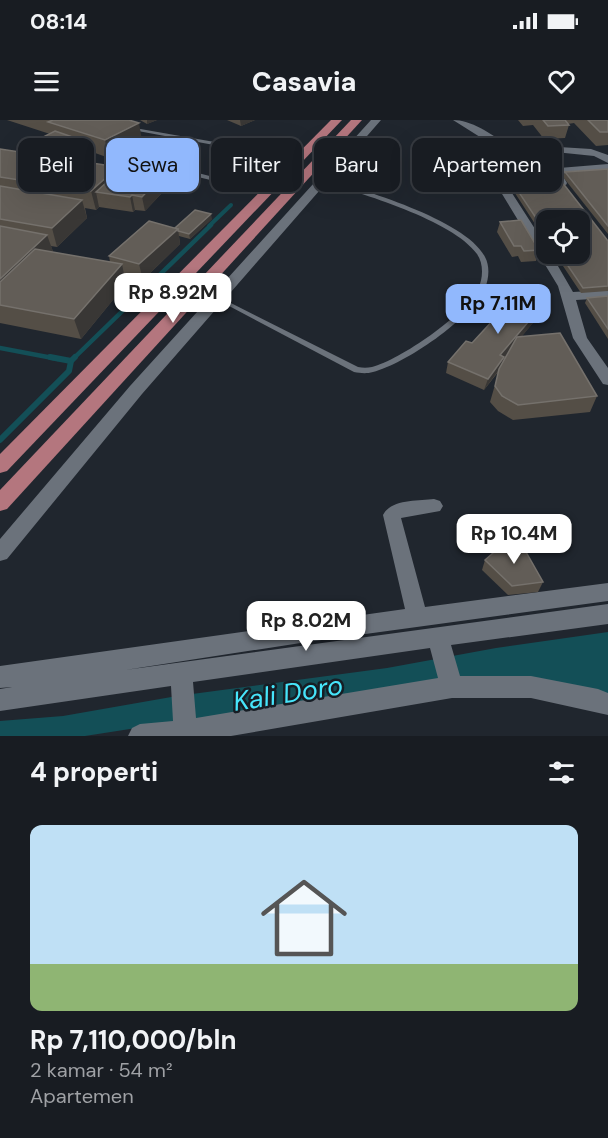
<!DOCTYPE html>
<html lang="id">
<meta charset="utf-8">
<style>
body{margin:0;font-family:"DM Sans",sans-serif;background:#21252a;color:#f1f3f6;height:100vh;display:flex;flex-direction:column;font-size:22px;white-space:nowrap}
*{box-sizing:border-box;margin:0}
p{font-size:20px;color:#9fa1a5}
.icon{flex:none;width:33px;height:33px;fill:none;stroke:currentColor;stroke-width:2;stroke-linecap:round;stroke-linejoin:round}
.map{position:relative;height:616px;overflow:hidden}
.drawer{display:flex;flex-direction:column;background:#181c22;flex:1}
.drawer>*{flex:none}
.banner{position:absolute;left:18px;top:18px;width:573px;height:54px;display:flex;gap:12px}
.fabs{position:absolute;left:536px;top:90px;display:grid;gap:12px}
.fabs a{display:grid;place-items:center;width:54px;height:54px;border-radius:12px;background:#181c22;box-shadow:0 6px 24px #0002,0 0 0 2px #363a40;font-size:30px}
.price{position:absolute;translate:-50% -51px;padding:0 14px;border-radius:12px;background:#fff;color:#222;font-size:20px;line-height:39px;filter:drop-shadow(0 2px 3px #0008)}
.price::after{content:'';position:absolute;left:50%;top:36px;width:18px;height:14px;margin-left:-9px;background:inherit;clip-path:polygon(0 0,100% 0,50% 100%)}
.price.selected{background:#91b8fd;color:#111}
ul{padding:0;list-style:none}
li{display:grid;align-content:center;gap:12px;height:318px;padding:0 30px}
li span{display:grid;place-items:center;height:186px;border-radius:12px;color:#555}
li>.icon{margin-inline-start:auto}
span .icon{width:108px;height:108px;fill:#fffc;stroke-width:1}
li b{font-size:26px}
h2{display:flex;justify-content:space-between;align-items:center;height:72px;padding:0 30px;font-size:26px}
.tag{padding:0 21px;border-radius:12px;background:#181c22;box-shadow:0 6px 24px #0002,0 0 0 2px #363a40;font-size:21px;line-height:54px}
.tag.selected{background:#91b8fd;color:#111}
.status{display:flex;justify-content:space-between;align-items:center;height:42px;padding:0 30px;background:#181c22;direction:ltr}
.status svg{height:16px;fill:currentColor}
header{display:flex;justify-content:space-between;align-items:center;height:78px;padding:0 30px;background:#181c22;font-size:27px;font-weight:800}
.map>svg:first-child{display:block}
.water{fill:#134f57}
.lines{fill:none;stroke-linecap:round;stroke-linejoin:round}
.stream-far2{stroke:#134f57;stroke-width:4}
.stream-far1{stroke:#134f57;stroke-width:4.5}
.stream{stroke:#134f57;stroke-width:6}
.service{fill:#6b727b;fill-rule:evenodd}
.minor{fill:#6b727b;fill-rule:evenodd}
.trunk{fill:#b4767e;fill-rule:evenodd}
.wall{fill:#544e46}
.shaded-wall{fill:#393735}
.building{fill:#625d57;stroke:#75716c;stroke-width:1.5}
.labels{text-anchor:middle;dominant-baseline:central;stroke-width:5;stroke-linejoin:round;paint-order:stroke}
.near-water-label{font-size:27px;font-style:italic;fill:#46e5fa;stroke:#171d24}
</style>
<div class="status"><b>08:14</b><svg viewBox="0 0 49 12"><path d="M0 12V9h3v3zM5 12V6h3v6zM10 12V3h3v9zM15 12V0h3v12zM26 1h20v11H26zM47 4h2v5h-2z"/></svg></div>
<header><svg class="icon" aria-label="menu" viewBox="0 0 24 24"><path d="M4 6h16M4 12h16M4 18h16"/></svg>Casavia<svg class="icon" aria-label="heart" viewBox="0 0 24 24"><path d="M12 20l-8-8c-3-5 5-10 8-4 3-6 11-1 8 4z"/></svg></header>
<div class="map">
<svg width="608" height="616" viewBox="0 0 608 616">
<rect width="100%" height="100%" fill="#20262e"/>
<!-- water -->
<polygon class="water" points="608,512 608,580 492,559 207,597 85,616 0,616 0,601 63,596 177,576 387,548 496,528"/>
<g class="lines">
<!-- stream-far2 -->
<polyline class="stream-far2" points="209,106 231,85"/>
<!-- stream-far1 -->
<g class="stream-far1">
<polyline points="0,228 58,239"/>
<polyline points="73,239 211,105"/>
</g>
<!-- stream -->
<g class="stream">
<polyline points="50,237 71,241"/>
<polyline points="0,320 69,251 71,241 75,237"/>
</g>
<!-- service -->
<g class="service">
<polygon points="129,7 300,37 303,39 300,41 127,9 127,8"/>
<polygon points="114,53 198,53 271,72 268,74 198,57 116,56 114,55"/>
<path d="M322 58C361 69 467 100 485 137 490 146 489 159 485 168 471 199 405 244 373 252 366 254 360 253 354 252L214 178 215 177H219L358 247C363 248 367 248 372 247 400 240 465 195 478 169 483 159 484 144 477 134 453 100 360 73 320 61V59Z"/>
</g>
<!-- minor -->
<g class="minor">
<polygon points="371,0 381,0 142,274 7,439 0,441 0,419 130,266"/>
<path d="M453 0C483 0 524 39 546 58L552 57V53L559 48 608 44V50L562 54 567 63 566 65 557 63 513 67 510 70 546 126V134H551L573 172 608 170V178L576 180 587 218 608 248V265L603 264 573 218 558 166 499 69 506 62 534 59 499 29Z"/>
<polygon points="559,27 591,29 608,35 608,43 594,36 555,32 554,30"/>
<path d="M434 379 440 381 443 386 440 391 401 398 425 487 608 463V481L307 522 125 550 608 484V504L451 525 460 556H531L598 569 608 573V595L531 578H452L231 616H128L132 608 140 604 173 601 171 566 0 591V569L12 567 0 568V546L405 489 383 395C391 379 418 381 434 379ZM430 528 438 558 196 598 193 562Z"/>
</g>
<!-- trunk -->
<g class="trunk">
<polygon points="331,0 342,0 7,351 0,353 0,334"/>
<polygon points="351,0 362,0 7,389 0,391 0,370"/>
</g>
</g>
<!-- wall -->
<g class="wall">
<polygon points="7,0 129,0 142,20 109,38 84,29 72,35 46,27 43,17 50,14"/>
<polygon points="140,0 157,0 147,4"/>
<polygon points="227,0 255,0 241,6"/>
<polygon points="518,0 608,0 608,25 596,26 574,3 568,4 569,5 565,18 544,19 533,5 523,6"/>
<polygon points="0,29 158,60 161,74 145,91 135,90 133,92 99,87 96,90 85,88 87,98 57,127 51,126 53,132 110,142 109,136 175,108 212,99 190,119 179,116 180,124 143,160 124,155 126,164 81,219 0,203"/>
<polygon points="608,49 608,114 563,57 565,52"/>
<polygon points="514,65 608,121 608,171 581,173 555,134 579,134 546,100 546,121 513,70"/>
<polygon points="500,102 539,130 536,141 521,142 518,136 512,137 497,112"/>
<polygon points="608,176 608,219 585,183 587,178"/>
<polygon points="503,185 543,191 521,217 597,276 590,292 513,300 498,291 490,282 499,251 484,270 446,253 448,242 472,223 502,190"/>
<polygon points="485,440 543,462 538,472 508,475 482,450"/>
</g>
<!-- shaded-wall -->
<g class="shaded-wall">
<polygon points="147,0 157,0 147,4"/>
<polygon points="240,0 255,0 241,6"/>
<polygon points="139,3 142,20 109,38 105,20"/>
<polygon points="81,20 84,29 72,35 69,26"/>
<polygon points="118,47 122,65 96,72 99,87 96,90 91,71"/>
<polygon points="158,60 161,74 145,91 142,77"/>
<polygon points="132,75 135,90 133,92 130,77"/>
<polygon points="82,80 87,98 57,127 52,108"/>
<polygon points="211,94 212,99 190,119 189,114"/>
<polygon points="178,109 180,124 143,160 139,144"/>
<polygon points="47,115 54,134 0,185 0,159"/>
<polygon points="122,144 126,164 81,219 74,199"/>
<polygon points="547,180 543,191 504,238 501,247 484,270 488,259 500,235"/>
</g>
<!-- building -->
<g class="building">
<polygon points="53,0 129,0 139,3 105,20 48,2"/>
<polygon points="543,0 565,0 569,5 548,6"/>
<polygon points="588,0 608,0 608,12 600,12"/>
<polygon points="55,11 81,20 69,26 43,17"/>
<polygon points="0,29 118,47 91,71 0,57"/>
<polygon points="608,49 608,106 565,52"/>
<polygon points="118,52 158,60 142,77 132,75 130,77 96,72"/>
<polygon points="562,62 608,121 608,166 583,168 560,134 579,134 579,100 546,100 546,113 514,65"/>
<polygon points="0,66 82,80 52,108 0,99"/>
<polygon points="195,90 211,94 189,114 178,111 178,109 175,108"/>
<polygon points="521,100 539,130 524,131 521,126 514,126 500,102"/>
<polygon points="149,101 178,109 139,144 109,136"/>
<polygon points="0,106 47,115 0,159"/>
<polygon points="35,129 122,144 74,199 0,185 0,162"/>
<polygon points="515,169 547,180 500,235 504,237 488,259 448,242 466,221 472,223 506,186 503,185"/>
<polygon points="608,176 608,209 587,178"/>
<polygon points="560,213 597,276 518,285 502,276 495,266 499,249 517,217"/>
<polygon points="509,419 526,432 543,462 512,466 485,440"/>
</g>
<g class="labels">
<!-- near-water labels -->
<g class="near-water-label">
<text transform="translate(288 573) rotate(-9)">Kali Doro</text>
</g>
</g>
</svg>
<div class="fabs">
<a><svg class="icon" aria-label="locate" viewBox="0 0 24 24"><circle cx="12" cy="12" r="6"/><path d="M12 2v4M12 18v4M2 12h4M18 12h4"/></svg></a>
</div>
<b class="price" style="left:173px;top:204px">Rp 8.92M</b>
<b class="price selected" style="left:498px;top:215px">Rp 7.11M</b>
<b class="price" style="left:514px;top:445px">Rp 10.4M</b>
<b class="price" style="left:306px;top:532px">Rp 8.02M</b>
<div class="banner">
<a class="tag">Beli</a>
<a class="tag selected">Sewa</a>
<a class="tag">Filter</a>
<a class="tag">Baru</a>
<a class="tag">Apartemen</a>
</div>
</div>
<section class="drawer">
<h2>4 properti<svg class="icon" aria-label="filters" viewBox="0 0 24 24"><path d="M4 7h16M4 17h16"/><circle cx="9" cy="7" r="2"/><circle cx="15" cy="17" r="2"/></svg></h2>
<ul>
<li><span style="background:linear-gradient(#bfe0f5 75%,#8fb573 0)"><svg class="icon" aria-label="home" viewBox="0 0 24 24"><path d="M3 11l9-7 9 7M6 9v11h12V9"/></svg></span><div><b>Rp 7,110,000/bln</b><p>2 kamar · 54 m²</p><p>Apartemen</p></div></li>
</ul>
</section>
